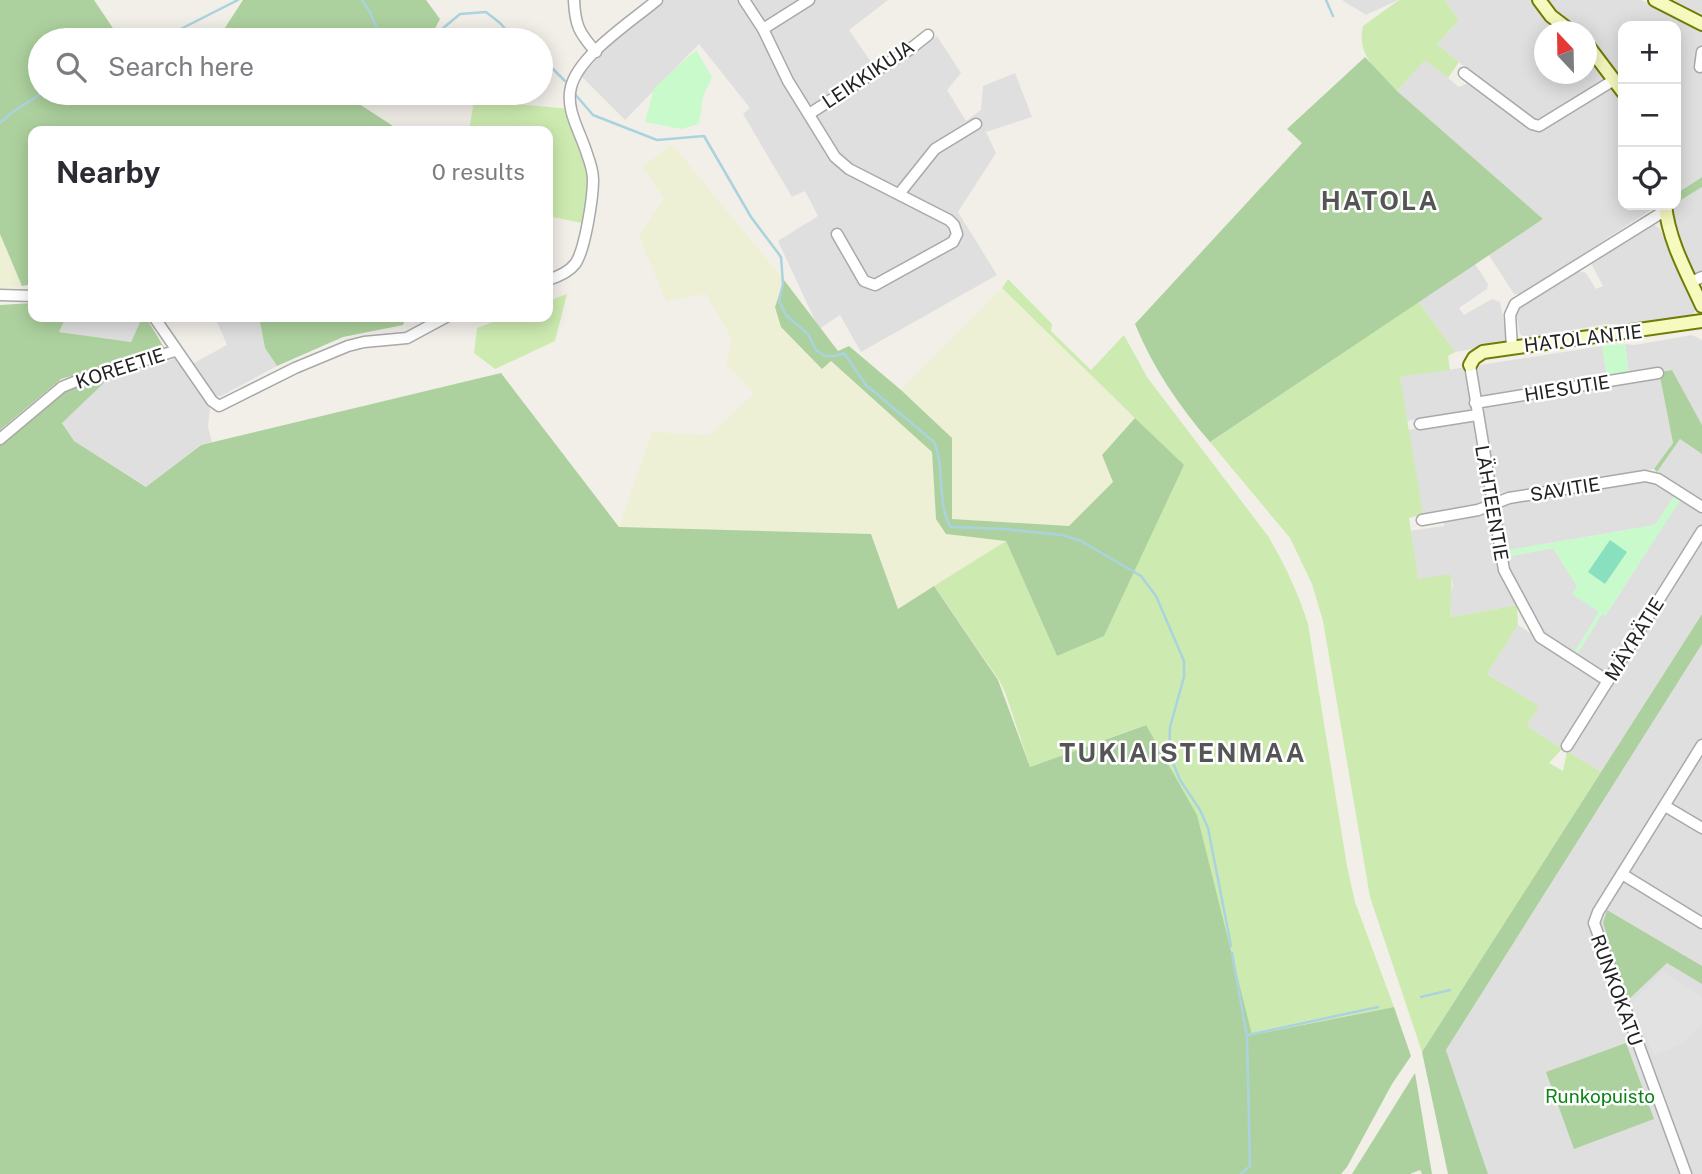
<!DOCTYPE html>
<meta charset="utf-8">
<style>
:root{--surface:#fff;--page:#f7f7f7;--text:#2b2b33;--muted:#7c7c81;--line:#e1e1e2}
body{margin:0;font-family:"Public Sans",sans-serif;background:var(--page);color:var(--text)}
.controls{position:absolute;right:21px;top:21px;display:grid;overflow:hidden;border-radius:14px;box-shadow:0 4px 18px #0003}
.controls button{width:63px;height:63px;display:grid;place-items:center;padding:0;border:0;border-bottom:2px solid var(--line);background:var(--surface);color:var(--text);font:35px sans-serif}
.compass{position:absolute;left:1534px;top:21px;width:63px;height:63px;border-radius:50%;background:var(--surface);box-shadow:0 4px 18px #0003;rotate:338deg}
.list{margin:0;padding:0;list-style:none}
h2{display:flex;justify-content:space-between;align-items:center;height:91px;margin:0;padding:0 28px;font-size:30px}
h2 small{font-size:23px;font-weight:400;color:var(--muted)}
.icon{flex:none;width:38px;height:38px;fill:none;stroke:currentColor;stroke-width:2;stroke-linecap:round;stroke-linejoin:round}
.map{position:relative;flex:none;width:1702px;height:1174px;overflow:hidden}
.search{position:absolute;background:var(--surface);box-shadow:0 4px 18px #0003;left:28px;top:28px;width:525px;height:77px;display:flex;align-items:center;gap:18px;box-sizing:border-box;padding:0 24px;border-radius:38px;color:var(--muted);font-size:26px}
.panel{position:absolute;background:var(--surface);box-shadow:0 4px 18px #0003;left:28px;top:126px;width:525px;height:196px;border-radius:14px}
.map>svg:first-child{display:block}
.residential{fill:#e0dfdf;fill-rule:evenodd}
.farmland{fill:#eef0d5}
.grass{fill:#cdebb0}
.forest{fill:#add19e}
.park{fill:#c8facc}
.pitch{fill:#88e0be}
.parking{fill:#e2e2e2}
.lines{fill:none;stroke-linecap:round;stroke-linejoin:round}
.stream{stroke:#aad3df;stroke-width:2.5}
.street-casing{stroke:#a9a9a9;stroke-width:13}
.secondary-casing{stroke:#707d05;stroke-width:16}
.street{stroke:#fff;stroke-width:10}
.secondary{stroke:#f7fabf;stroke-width:12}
.labels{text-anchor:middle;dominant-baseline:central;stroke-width:5;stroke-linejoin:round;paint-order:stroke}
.street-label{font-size:19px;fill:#222;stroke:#fff}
.park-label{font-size:19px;fill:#0c8416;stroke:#fff}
.district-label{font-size:26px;font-weight:bold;letter-spacing:2px;fill:#555;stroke:#fff}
</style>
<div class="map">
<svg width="1702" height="1174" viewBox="0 0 1702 1174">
<rect width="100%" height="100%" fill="#f2efe9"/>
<!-- residential -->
<g class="residential">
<path d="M664,0H888L849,30L880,75L937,36L961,73L947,90L966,121L981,110L983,86L1015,73L1032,117L986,132L996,153L958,212L997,275L861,352L840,315L819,329L778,241L818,216L805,191L792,197L743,114L750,108L699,44L625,120L581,76L611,44Z"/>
<path d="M1342,0H1398L1366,15Z"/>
<path d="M1445,0H1641L1702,29V177L1676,194V26H1623V205H1658L1522,294H1514L1489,255L1543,219L1397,91L1425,59L1459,87L1478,78L1437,44L1459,20ZM1544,32H1586V74H1544Z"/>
<path d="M1674,0H1702V14L1695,11Z"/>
<path d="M1702,187V271L1695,274L1689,269L1676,238L1669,207Z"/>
<path d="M1650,222L1660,229L1696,310L1690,317L1633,325L1606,324L1526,338L1520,334L1516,312L1521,306L1575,270L1586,273L1596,289L1603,286L1592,265L1593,258Z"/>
<path d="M1475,264L1488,284L1487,289L1459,308L1464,315L1492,299L1500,302L1507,338L1502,344L1455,352L1418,301Z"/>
<path d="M66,317H141L142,318L131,342L59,332Z"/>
<path d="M215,317H259L265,348L277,366L221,396H216L211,393L192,364L227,345Z"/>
<path d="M1692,335L1702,340V425L1672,370L1629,375L1625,344L1635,345Z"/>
<path d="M1602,346L1607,378L1484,397L1480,394L1476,370L1480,365Z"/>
<path d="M177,358L210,407L208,427L212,442L200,445L147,487L73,441L62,422L108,379Z"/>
<path d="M1467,367L1473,405L1468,411L1406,421L1400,377Z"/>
<path d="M1660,377L1673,443L1654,469L1502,494L1496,490L1482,412L1488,405Z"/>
<path d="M1468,419L1475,424L1488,494L1485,504L1423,514L1407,430Z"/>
<path d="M1680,439L1702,454V614L1601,772L1567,751L1613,680L1577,654L1602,614L1606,615L1685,491L1657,472Z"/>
<path d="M1650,479L1675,495L1655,525L1504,551L1497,510L1501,505Z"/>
<path d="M1486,513L1499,574L1517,605L1451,617L1450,600L1453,585L1450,575L1418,580L1409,531L1444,526V520Z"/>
<path d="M1553,548L1577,586L1599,612L1574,653L1545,633L1508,569L1505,557Z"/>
<path d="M1518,625L1602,681L1603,685L1562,749L1527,726L1538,706L1486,673Z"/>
<path d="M1702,644V1174H1488L1446,1050Z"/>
</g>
<!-- farmland -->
<g class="farmland">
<path d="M672,144L784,280L775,307L823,368L830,361L932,452L936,519L1006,541L898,610L619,527L652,432L709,435L754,394L726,363L732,339L706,294L666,302L639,236L664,198L642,167Z"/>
<path d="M0,234L22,286L0,288Z"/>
<path d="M1002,288L1135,418L1102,455L1113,482L1069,526L952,519V438L901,390Z"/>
</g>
<!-- grass -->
<g class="grass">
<path d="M1399,0H1445L1459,20L1437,44L1459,62L1448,78L1425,60L1397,91C1378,71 1356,56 1363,26Z"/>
<path d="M474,100L571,109L593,179L587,224L548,216V131H469Z"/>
<path d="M1008,279L1052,324L1051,331L1091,370L1124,335L1147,377L1268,536C1285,565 1298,592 1308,624L1347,866L1355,902L1394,1007L1252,1035L1145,725L1030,767L1005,692L999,680L934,586L1006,541L1057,656L1183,465L1002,288Z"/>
<path d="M567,294L555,341L495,369L474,353L477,328L507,317H548V301Z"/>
<path d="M1418,301L1455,352L1448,356L1450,370L1400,377L1423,514L1409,518L1418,579L1450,574C1454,588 1449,602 1451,617L1517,605L1518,625L1487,674L1539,706L1527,726L1562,749L1549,763L1563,771L1567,751L1601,772L1422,1052L1370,897L1323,621L1312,584L1290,538L1210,442Z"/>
</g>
<!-- forest -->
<g class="forest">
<path d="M0,0H94L121,40H40V93H277L347,96L396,128L394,131H33V284L22,286L0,234Z"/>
<path d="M243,0H426L440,19L429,40H217Z"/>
<path d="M1365,57L1397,91L1543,219L1210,442C1179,406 1153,368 1135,324L1302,143L1287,129Z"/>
<path d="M1702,177V187L1676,203V194Z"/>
<path d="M784,280L838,351L849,346L901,390L952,438V519L1069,526L1113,482L1102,455L1135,418L1184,465L1104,636L1057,656L1006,541L946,534L936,519L932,452L831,361L822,369L781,327L775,307Z"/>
<path d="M33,303V317H66L59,332L131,342L142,318L147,319L165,349L61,379L0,430V305Z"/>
<path d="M259,317H406L403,325L343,337L277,366L265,348Z"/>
<path d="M1672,370L1702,425V454L1680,439L1657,472L1654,469L1673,443L1659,372Z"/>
<path d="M501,373L619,527L871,534L898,609L934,586L998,680L1030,767L1146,725L1197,815L1252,1035L1394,1007L1411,1056L1392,1084L1347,1167L1341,1174H0V444L66,390L108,379L62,423L74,441L146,487L201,445Z"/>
<path d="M1702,614V644L1446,1050L1488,1174H1448L1422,1052Z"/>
<path d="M1607,910L1702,966V984L1667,963L1627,1001L1603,923Z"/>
<path d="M1626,1043L1654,1119L1574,1149L1546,1072Z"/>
<path d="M1415,1073L1432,1174H1422L1420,1170L1410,1174H1352Z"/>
</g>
<!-- park -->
<g class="park">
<path d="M696,50L712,77L703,97L699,124L681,129L645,122L654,88Z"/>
<path d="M1625,344L1629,375L1607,378L1602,346Z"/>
<path d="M1675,495L1681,499L1605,616L1602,614L1577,654L1574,653L1599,612L1572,594L1577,586L1553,548L1505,557L1504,551L1655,525Z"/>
</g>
<!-- pitch -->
<path class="pitch" d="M1610,540L1627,552L1605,584L1588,572Z"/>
<!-- parking -->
<path class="parking" d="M1663,972L1702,997V1024L1680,1045L1654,1055L1631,1003Z"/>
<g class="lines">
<!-- stream -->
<g class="stream">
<path d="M362,0L370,12L381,38L388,40"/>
<path d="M1326,0L1333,16"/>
<path d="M159,40L238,0"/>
<path d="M429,40L460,14L486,12L500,23L515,40"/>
<path d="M541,57L565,81"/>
<path d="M574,93L593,115L657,140L704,136L751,217L781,257L783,284L779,301L786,315L808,334L816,350L825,356H835L844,353L866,385L934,442C945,466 937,508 951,527L1004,529L1062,535L1081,541L1141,576L1156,596L1184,661V677L1170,727L1169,753L1180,780L1200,810L1208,828L1231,946"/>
<path d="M0,123L11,113L42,93"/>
<path d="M1232,953L1247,1037L1250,1166L1241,1174"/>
<path d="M1421,997L1450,990"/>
<path d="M1248,1035L1378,1007"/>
</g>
<defs>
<g id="street">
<path d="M574,0C575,25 579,33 596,52"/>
<path d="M744,0L763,29L788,81L835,157L849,169L949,220L954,225L957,234L953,242L875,285L864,281L837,234"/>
<path d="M763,29L809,0"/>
<path d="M1700,67L1702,52"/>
<path d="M1464,73L1532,124L1539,126L1614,80"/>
<path d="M809,114L909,50L928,35"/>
<path d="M899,194L935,149L976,124"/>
<path d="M548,280C557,277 569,272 575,264C585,251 593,197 593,180C593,172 590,162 587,154C581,133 565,110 571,87C579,55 632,21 657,0"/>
<path d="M1691,282L1702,277"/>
<path d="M0,295L33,296"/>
<path d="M154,317L212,401L219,406L295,368L348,346L364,342L407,338L446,317"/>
<path d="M1512,347L1510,315L1515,304L1666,210"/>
<path d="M1470,365L1504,570L1540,637L1608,681"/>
<path d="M1475,403L1658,373"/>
<path d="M1420,424L1477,415"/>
<path d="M0,439L62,387L79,380L175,351"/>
<path d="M1422,520L1478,510L1509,498L1645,476L1658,479L1702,507"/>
<path d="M1567,746L1702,531"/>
<path d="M1665,806L1702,828"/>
<path d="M1622,874L1702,923"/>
<path d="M1686,1174L1594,923L1598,912L1702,745"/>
</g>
<g id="secondary">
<path d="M1539,0L1551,16L1572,32"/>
<path d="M1655,0L1702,24"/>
<path d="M1586,43L1623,92"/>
<path d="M1665,205C1669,242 1687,273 1702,306"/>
<path d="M1470,365L1474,358L1483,352L1702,321"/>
</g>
</defs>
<!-- street casing -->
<use href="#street" class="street-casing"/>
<!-- secondary casing -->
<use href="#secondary" class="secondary-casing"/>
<!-- street -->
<use href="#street" class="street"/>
<!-- secondary -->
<use href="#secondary" class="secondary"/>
</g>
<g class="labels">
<!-- street labels -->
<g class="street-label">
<text transform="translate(868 74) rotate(-34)">LEIKKIKUJA</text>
<text transform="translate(1583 338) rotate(-7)">HATOLANTIE</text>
<text transform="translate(120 368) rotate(-18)">KOREETIE</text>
<text transform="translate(1567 388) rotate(-9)">HIESUTIE</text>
<text transform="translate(1565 489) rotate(-9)">SAVITIE</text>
<text transform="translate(1492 503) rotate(80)">LÄHTEENTIE</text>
<text transform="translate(1634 639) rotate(-58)">MÄYRÄTIE</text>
<text transform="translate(1617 990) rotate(70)">RUNKOKATU</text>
</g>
<!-- park labels -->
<g class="park-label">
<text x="1600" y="1096">Runkopuisto</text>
</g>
<!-- district labels -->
<g class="district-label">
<text x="1380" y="200">HATOLA</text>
<text x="1183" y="752">TUKIAISTENMAA</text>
</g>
</g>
</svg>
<div class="controls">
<button>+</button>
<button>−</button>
<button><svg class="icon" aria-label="locate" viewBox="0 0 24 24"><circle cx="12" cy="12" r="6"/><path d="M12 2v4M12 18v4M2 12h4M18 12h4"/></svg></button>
</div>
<svg class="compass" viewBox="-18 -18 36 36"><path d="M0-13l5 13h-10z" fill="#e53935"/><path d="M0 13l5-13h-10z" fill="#7c7c81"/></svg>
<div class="search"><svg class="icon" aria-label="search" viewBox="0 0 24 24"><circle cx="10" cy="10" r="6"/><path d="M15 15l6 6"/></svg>Search here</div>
<section class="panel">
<h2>Nearby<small>0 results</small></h2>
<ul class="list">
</ul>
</section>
</div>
